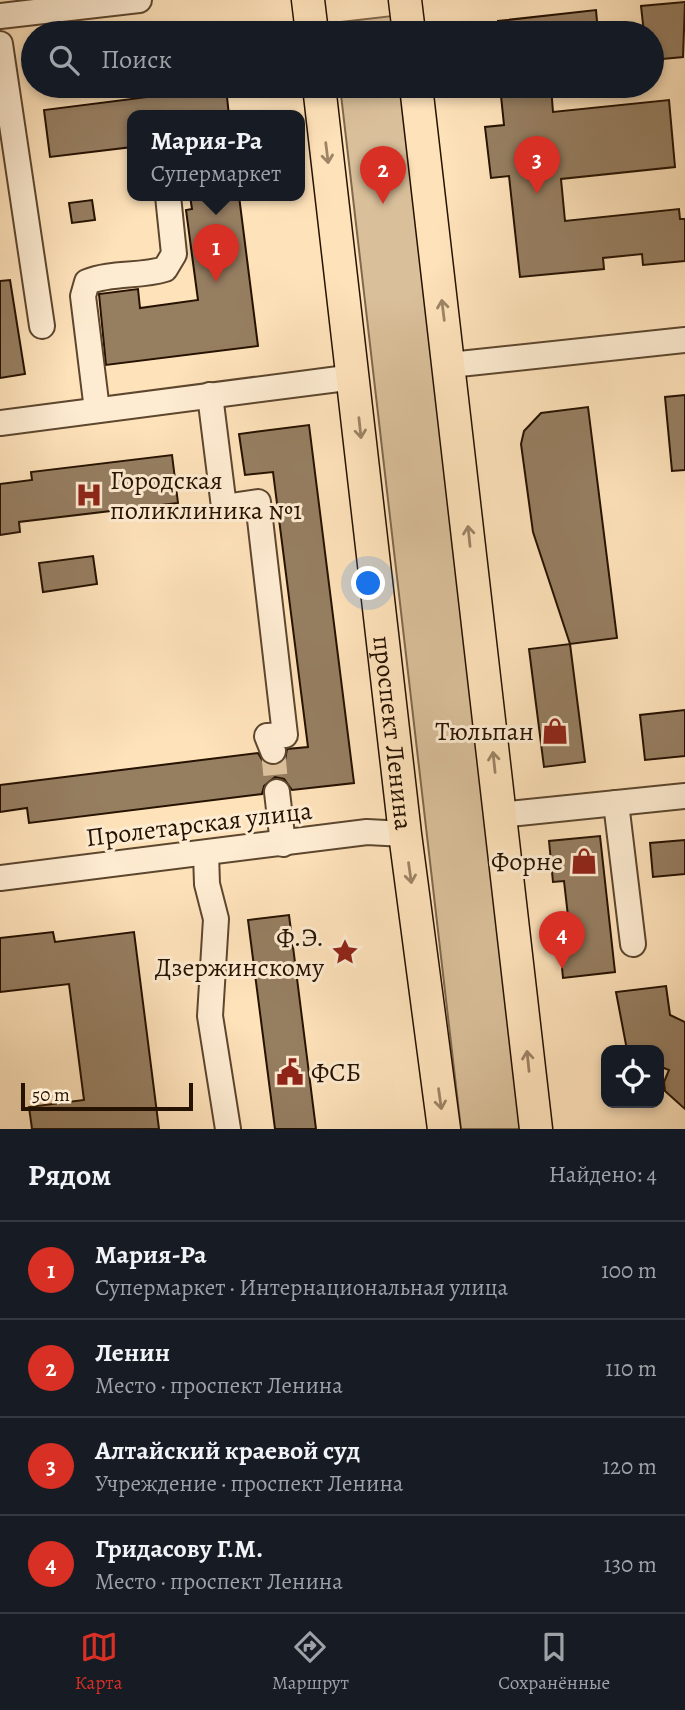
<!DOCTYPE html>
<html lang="ru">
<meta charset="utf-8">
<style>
:root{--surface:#171b24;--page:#20242c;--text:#f1f3f6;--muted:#9ea1a6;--line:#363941;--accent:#d93025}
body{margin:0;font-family:Alegreya,serif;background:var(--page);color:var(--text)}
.controls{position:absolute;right:21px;bottom:21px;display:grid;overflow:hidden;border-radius:14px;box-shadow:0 4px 10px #0003}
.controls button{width:63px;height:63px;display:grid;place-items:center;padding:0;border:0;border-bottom:2px solid var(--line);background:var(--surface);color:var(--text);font:35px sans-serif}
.scale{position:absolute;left:21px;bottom:18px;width:172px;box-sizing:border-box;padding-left:7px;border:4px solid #261200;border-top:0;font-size:19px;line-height:24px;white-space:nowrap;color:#261200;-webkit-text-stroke:5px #feecd2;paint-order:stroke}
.you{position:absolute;left:369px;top:584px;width:24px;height:24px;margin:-18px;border:5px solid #fff;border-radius:50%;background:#1a73e8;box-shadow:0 0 0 10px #1a73e833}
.badge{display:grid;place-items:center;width:46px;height:46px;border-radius:50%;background:var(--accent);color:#fff;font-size:23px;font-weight:700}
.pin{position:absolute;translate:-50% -58px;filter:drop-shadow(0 2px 4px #0008)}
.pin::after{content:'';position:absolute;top:37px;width:24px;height:21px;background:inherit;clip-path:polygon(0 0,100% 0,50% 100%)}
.popup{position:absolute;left:127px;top:110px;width:178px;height:91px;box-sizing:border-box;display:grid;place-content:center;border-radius:14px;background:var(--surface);filter:drop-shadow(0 2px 5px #0005);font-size:23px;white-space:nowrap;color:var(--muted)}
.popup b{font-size:26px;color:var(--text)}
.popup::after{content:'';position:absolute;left:50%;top:100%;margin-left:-14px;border:14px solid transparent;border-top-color:var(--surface)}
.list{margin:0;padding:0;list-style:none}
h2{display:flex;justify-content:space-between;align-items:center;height:91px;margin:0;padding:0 28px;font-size:30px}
h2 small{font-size:23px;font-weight:400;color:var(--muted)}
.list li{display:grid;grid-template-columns:46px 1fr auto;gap:21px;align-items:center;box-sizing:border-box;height:98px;padding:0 28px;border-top:2px solid var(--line)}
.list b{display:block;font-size:26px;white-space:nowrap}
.list p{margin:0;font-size:23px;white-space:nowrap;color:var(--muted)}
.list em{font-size:23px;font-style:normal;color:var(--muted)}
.icon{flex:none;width:38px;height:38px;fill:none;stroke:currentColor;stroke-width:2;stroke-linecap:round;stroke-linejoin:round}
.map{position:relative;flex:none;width:685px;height:1129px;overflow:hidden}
.search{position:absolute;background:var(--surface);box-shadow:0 4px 10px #0003;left:21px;right:21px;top:21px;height:77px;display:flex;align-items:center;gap:18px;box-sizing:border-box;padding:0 24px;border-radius:38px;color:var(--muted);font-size:26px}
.sheet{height:483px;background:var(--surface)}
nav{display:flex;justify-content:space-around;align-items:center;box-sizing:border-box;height:98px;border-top:2px solid var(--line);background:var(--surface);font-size:19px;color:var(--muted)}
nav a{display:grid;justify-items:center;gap:4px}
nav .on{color:var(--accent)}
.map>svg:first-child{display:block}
.green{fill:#d9bf9a;stroke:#80684d;stroke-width:2}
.building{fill:#967e61;stroke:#261200;stroke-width:2}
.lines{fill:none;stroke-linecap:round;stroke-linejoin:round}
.minor-tunnel{stroke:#dec39e;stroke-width:24;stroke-dasharray:24 12;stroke-linecap:butt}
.minor-casing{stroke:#5c462e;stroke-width:28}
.major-casing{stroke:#261200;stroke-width:35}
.minor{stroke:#feecd2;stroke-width:24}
.major{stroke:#fee2ba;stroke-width:32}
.oneway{stroke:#9d8466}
.labels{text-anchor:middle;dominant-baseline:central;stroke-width:6;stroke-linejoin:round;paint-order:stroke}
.poi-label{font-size:26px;fill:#261200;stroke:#feecd2;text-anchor:end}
.street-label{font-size:26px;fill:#261200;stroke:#feecd2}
</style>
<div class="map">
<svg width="685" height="1129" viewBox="0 0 685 1129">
<rect width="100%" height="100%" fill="#fee2ba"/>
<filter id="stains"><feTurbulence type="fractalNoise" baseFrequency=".00286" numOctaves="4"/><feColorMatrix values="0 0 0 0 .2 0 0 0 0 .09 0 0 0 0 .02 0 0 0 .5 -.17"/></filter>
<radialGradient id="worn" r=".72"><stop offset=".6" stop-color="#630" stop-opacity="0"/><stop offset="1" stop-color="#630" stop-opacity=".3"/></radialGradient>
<!-- green -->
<g class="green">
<path d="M392,16L394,33H334L333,23Z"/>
<path d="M340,86H400L521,1129H461Z"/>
</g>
<!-- building -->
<g class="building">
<path d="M685,2L683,57L652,60V33H644L641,6Z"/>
<path d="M596,10L598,33H498V21Z"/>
<path d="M500,86H551L553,112L669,100L675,167L561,179L565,221L679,209L680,219H685V261L643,265L642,254L603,258L604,269L520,277L509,176L491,178L485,127L504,125Z"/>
<path d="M226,87L229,116H132V147L50,157L44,110Z"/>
<path d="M190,196H239L258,346L106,365L99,294L138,289L140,308L198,300L186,210L192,209Z"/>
<path d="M92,200L95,220L72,223L69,203Z"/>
<path d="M10,280L25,374L0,378V281Z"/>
<path d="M685,395V470L672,471L665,397Z"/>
<path d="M588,407L617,638L570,644L533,532L521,444L524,431L541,413Z"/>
<path d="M309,425L354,783L292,790L284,779L275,777L264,786L262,794L29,823L27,808L0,812V785L258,753L264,763L278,765L285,760L287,749L308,747L273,472L245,475L239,434Z"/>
<path d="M172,455L178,503L19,522L20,532L0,535V484L32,480L31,472Z"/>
<path d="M93,556L97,584L43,592L39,563Z"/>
<path d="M570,644L585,762L544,767L529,649Z"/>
<path d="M685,710V756L645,760L640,715Z"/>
<path d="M600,836L615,972L563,978L559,935L570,934L564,881L553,882L549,841Z"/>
<path d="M685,840V874L653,877L650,843Z"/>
<path d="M289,915L316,1129H275L248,920Z"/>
<path d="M53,932L55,942L134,932L159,1129H32L29,1107L84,1100L69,984L0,992V938Z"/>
<path d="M666,986L670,1015L685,1022V1109L665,1091L664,1082L669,1070L659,1066V1050H627L616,992Z"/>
</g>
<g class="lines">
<!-- minor-tunnel -->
<path class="minor-tunnel" d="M273,751L277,792"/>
<defs>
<g id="minor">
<path d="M0,16L139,0"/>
<path d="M0,44L42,326"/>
<path d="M450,365L685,340"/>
<path d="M210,395L224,507L258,502L285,735L267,736L273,751"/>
<path d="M97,410L83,296L87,282C112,272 140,277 165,269L174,254L168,196"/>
<path d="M0,423L354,377"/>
<path d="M277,792L283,844"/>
<path d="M616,803L633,944"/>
<path d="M500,815L685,796"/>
<path d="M206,854L207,884L216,919L210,1016L228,1129"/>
<path d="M0,878L367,832L405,834"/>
</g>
<g id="major">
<path d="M308,0L312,33"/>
<path d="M405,0L409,33"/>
<path id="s1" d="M319,86L405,834L444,1129"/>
<path d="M416,86L536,1129"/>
</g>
</defs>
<!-- minor casing -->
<use href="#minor" class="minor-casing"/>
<!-- major casing -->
<use href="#major" class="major-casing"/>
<!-- minor -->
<use href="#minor" class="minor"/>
<!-- major -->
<use href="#major" class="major"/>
</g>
<!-- one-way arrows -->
<defs><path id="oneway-shaft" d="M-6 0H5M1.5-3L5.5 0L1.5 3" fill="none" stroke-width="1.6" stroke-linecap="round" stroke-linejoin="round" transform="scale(1.75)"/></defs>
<g class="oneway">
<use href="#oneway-shaft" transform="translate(327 153) rotate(83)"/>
<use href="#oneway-shaft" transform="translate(443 310) rotate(-97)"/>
<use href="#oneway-shaft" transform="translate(360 428) rotate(84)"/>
<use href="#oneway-shaft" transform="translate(469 536) rotate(-96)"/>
<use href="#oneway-shaft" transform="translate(494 762) rotate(-96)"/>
<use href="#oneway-shaft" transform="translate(410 873) rotate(82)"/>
<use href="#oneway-shaft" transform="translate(528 1061) rotate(-96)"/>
<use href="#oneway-shaft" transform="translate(440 1099) rotate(82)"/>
</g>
<!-- icons -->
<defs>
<symbol id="hospital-bare" viewBox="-9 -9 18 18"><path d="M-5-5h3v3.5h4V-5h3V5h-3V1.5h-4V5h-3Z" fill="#8f2418" stroke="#feecd2" stroke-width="2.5" paint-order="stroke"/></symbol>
<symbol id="shop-bare" viewBox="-9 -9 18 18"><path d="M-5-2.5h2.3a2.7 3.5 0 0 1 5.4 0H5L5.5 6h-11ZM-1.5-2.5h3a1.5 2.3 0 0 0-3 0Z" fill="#8f2418" stroke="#feecd2" stroke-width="2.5" paint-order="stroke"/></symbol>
<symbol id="sight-bare" viewBox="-9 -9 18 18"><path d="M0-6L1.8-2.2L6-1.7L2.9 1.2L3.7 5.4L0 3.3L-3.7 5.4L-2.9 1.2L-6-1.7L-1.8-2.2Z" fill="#8f2418" stroke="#feecd2" stroke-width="2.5" paint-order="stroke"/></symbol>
<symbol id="civic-bare" viewBox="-9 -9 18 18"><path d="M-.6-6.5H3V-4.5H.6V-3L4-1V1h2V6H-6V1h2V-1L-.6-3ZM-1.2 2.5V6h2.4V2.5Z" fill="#8f2418" stroke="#feecd2" stroke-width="2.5" paint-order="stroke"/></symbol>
</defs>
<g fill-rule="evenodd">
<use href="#hospital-bare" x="70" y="476" width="38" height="38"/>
<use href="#shop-bare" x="536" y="712" width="38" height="38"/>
<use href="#shop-bare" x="565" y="842" width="38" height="38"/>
<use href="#sight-bare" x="326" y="933" width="38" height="38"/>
<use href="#civic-bare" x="271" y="1053" width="38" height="38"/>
</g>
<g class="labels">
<!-- poi labels -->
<g class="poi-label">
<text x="110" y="480" text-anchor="start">Городская<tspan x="110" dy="30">поликлиника №1</tspan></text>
<text x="534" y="731">Тюльпан</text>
<text x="563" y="861">Форне</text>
<text x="324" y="937">Ф.Э.<tspan x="324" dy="30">Дзержинскому</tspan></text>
<text x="311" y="1072" text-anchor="start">ФСБ</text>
</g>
<!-- street labels -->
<g class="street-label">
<text stroke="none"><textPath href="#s1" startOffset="651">проспект Ленина</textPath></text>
<text transform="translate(199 824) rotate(-7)">Пролетарская улица</text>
</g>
</g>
<rect width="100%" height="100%" filter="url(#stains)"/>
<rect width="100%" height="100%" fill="url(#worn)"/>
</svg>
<div class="controls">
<button><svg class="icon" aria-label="locate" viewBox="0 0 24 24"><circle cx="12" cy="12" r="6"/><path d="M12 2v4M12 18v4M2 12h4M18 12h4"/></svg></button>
</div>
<div class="scale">50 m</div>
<div class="you"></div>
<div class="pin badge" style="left:216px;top:282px">1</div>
<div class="popup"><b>Мария-Ра</b>Супермаркет</div>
<div class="pin badge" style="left:383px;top:204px">2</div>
<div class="pin badge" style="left:537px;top:194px">3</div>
<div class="pin badge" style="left:562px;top:969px">4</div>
<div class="search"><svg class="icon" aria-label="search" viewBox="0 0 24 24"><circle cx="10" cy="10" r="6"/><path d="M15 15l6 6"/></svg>Поиск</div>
</div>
<section class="sheet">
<h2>Рядом<small>Найдено: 4</small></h2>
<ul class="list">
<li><span class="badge">1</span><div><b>Мария-Ра</b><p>Супермаркет · Интернациональная улица</p></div><em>100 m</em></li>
<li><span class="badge">2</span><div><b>Ленин</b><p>Место · проспект Ленина</p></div><em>110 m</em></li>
<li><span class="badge">3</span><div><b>Алтайский краевой суд</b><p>Учреждение · проспект Ленина</p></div><em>120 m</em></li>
<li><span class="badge">4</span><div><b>Гридасову Г.М.</b><p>Место · проспект Ленина</p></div><em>130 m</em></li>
</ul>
</section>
<nav>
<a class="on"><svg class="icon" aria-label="map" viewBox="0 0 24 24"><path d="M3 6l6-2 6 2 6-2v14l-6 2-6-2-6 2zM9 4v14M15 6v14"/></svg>Карта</a>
<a><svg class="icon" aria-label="directions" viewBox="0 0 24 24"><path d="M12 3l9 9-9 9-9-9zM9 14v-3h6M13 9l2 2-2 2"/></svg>Маршрут</a>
<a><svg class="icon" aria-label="saved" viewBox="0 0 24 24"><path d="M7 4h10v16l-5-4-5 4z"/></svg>Сохранённые</a>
</nav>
